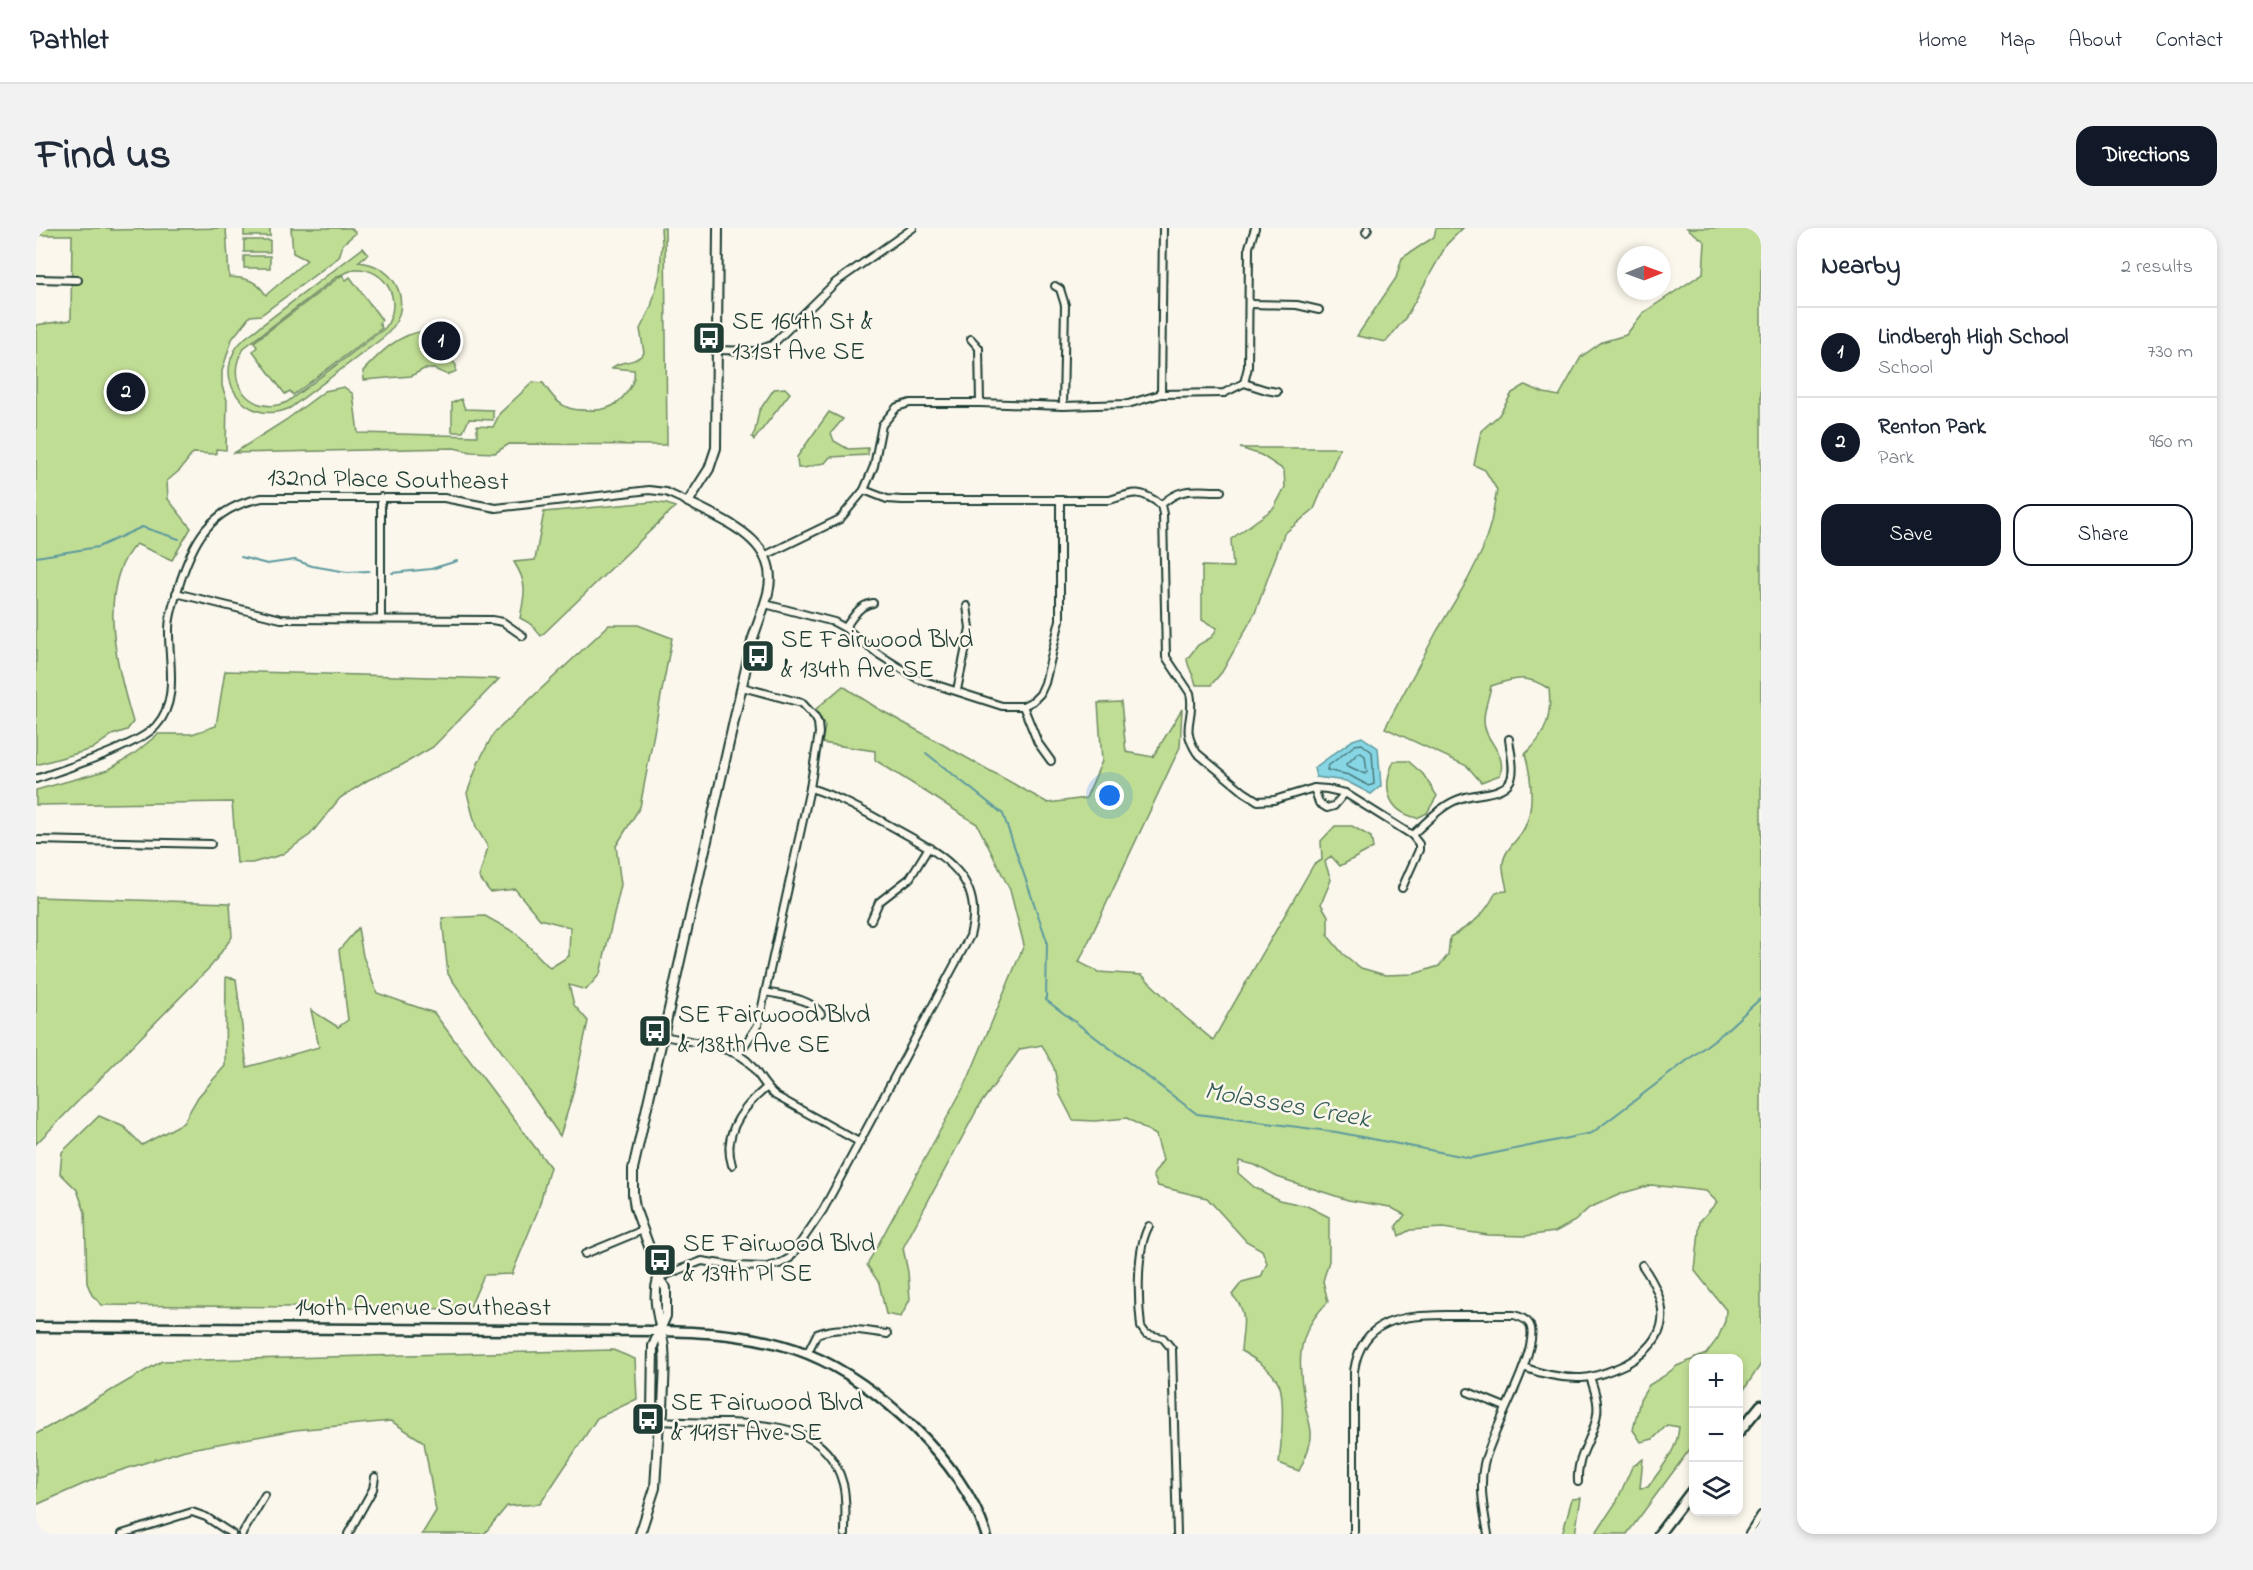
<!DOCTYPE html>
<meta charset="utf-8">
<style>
:root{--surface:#fff;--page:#f2f2f3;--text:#1f2937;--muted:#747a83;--line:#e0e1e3;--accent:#111827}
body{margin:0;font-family:"Indie Flower",sans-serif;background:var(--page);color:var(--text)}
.controls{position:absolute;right:18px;bottom:18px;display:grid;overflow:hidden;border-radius:12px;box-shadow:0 3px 9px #0003}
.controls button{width:54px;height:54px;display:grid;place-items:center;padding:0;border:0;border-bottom:2px solid var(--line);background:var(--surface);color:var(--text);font:30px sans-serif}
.compass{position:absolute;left:1581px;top:18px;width:54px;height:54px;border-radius:50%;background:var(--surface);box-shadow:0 3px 9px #0003;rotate:89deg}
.you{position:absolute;left:1074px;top:568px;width:21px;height:21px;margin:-15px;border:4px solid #fff;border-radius:50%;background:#1a73e8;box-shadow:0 0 0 9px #1a73e833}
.badge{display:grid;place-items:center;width:39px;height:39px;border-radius:50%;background:var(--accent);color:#fff;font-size:20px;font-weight:700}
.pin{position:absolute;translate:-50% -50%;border:3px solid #fff;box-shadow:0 2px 6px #0006}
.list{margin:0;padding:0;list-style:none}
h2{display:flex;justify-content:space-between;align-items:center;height:78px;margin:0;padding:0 24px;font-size:26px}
h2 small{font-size:20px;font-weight:400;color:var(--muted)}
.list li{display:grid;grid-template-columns:39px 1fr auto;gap:18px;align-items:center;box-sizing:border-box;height:90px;padding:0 24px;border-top:2px solid var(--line)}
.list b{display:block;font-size:22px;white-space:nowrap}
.list p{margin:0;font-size:20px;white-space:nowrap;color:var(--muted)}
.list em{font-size:20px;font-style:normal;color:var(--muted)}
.actions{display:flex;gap:12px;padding:18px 24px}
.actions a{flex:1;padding:14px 0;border:2px solid var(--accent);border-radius:18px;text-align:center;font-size:21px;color:var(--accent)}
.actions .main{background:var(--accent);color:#fff}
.icon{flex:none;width:33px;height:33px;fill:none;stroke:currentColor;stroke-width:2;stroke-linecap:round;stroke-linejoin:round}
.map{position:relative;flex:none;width:1725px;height:1306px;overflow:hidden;border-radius:18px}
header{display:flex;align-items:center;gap:36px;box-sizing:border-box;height:84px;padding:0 30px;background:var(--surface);border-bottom:2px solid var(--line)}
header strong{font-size:28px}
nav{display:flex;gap:33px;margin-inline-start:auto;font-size:21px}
.intro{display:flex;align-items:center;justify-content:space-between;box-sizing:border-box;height:144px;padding:0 36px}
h1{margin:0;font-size:42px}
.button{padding:15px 27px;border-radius:18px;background:var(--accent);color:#fff;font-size:21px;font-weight:700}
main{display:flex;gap:36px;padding:0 36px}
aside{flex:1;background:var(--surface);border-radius:18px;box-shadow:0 3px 9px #0003}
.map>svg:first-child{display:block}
.green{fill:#c0dd94;stroke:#708d64;stroke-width:1.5;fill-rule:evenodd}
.water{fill:#87d6e5;stroke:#5d999e;stroke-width:1.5}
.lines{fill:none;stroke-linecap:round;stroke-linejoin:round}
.shore{stroke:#497a7b;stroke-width:1.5}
.stream{stroke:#5d999e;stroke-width:2}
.minor-casing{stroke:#1f3d34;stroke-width:10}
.tertiary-casing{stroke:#1f3d34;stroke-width:12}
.secondary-casing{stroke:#1f3d34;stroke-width:13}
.minor{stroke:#fbf7ec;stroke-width:6}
.tertiary{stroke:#fbf7ec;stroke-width:8}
.secondary{stroke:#fbf7ec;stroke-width:8}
.labels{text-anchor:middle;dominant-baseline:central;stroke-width:5;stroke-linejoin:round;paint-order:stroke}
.poi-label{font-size:26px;fill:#1f3d34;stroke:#fbf7ec;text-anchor:start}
.street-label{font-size:26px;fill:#1f3d34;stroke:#fbf7ec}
.water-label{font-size:27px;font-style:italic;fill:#345c57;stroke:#fbf7ec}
</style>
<header>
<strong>Pathlet</strong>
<nav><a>Home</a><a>Map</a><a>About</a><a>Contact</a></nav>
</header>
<div class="intro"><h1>Find us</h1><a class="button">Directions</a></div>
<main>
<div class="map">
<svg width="1725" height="1306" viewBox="0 0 1725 1306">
<rect width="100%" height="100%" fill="#fbf7ec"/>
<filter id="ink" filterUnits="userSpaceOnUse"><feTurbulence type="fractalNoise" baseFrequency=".0167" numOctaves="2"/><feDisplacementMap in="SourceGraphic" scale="12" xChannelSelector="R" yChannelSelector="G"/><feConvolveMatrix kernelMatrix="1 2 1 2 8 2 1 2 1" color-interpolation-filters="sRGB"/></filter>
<g filter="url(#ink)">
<!-- green -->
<g class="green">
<path d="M0,0H76L75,2L190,0L193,49C211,50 220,52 230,67L271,32L257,25L255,0H315L320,5L307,16L303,29L225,87L214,88L196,111L186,143V158L191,172L190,222L180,221V226L157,225L144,242L131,253L132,271L155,300L136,332L100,316C59,359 82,444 97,494L91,502L76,507L56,521L0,537V97L35,92L36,7H0Z"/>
<rect x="208" y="0" width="26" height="8"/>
<path d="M625,0H629L631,217L473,216L459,225L435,224L418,220L198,225L250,192L289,163L308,159L317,166L322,205L441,208V198L457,199L464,185L497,154L507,155C514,165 521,176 533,180C542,183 562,183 571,180C584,177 601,155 598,142L576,140C585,131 596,138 608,125L604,101L615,79L624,46L626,15Z"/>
<path d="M1400,0H1427L1411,16L1370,89L1350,114L1321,108L1360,50L1366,30L1398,9Z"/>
<path d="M1651,0H1725V1136L1705,1166L1703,1165L1702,1130H1658L1657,1217L1591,1306H1559L1581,1273L1596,1239L1607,1231L1604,1260L1612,1259C1626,1239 1641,1223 1643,1199L1631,1197L1617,1211L1605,1214L1597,1202L1604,1172L1613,1157L1628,1148L1641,1138L1670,1126L1682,1110L1689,1093L1690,1082L1659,1043L1664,993L1681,974L1670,963L1615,957L1587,965L1553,980L1539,993L1519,1004L1489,1008L1452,1007L1407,1000L1374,1002L1363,1008L1360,998L1369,987L1354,979L1312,972L1241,949L1219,937L1203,933L1202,945L1218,959L1243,972L1271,978L1293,989V1033L1287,1053L1292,1074C1260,1105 1261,1134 1269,1176C1270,1186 1276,1198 1275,1208C1275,1219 1268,1232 1263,1243L1243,1235C1245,1218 1250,1167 1242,1154C1234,1140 1219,1131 1205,1123C1206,1101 1214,1084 1196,1067L1206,1054L1225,1049L1231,1035L1226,1022L1210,1013L1171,970L1122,958L1117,947L1127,932L1120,907L1091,890L1059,893L1037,892L1024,867L1018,840L1006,817L984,821L943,878L867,1020L872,1044L874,1071L865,1089L850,1086L843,1055L831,1037L932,851L988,717L974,662L941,596L839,532V523L786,515L789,498L780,481L807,458L841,480L1012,575L1050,570L1066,533L1062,475L1085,474L1090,524L1117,529L1146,481L1144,519L1043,734L1062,744L1106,747L1148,788L1177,812L1278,636L1286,632L1285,613L1299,598H1316L1335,609L1337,620L1304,638L1295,628L1289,634L1295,652L1285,676L1292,688V708L1307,726L1325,740L1349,747L1378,746L1403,738L1412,727L1414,709C1437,696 1448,688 1460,664L1471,663C1470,654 1466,643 1467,635C1468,624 1478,615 1484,607C1500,586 1496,550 1489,526C1510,508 1516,488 1513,461C1490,446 1480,450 1455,458C1453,469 1448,481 1448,492C1447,512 1472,525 1464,547L1445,554L1431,538L1349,500L1401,403L1431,353L1446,323L1455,294L1461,262L1449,242L1438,237L1445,203L1463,187L1476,165L1489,157L1508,165L1523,168L1545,129L1566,114L1590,107L1607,85L1667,45L1669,14Z"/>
<rect x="208" y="12" width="26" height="12"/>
<path d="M327,20L332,26L322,34C363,37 380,81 348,109L254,180C207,201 171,144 209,110ZM319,41C351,40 368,74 349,100L251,174C214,190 185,150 209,119L302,48Z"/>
<rect x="208" y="28" width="26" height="12"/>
<path d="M306,47L310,52L314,49L346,92L343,95L346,100L257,167L254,163L249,166L217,123L221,119L218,114Z"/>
<path d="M389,103L420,137V143L412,147L398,141H388L375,148L328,152L327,143C345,124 362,106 389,103Z"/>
<path d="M749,160L754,165L718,212L716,209L719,203L723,183L738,161Z"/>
<path d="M425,171L429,181L457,182V192L433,191L427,204H416V175Z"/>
<path d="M793,184L807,191L795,205L798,213L812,221L832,220V227L794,229L789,235C779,236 772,241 762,240L761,229Z"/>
<path d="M1204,220H1304L1278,281L1248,306L1219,385L1186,444L1175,457H1160C1158,447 1152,441 1151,431L1162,417L1176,409L1181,400L1166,392V338L1197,339L1195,311L1238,280L1249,259L1248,242L1225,227Z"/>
<path d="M617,274L631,276L639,279L505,408L495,396L484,390C489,365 492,356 478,334L499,332L508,284Z"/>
<path d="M573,397H602L636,410L604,579L580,618L585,657L564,746L550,762L533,757L538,777L552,793L536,869L524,908L412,746L406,690L449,688L480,705L514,740L533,728L534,699L504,691L479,661L454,664L443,649L452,619L440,599L431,565L443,533L458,505Z"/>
<path d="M189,443L463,451L397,519L366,537L332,552L304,570L274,607L245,627L216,635H201L196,574L0,577V562L72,542L98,526L122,506H156L180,498Z"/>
<path d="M1358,533H1372L1387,546L1401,568L1391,585L1381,590C1350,583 1346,558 1358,533Z"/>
<path d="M0,669L194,675L196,709L176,737L0,916Z"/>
<path d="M322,700L327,728L341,765L398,785L514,939L502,982L476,1046L448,1047L433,1081L66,1077L56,1067L51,1055L49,984L41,962L24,945L26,924L63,888L88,899L106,917L147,895L162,869L189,838L190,749L200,751L211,839L283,819L275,782L302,799L312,792L303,722Z"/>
<path d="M577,1122L599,1131L601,1171L561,1190L504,1276L471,1278L448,1306H386L400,1283L388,1214L355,1193L259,1202L149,1222L61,1250L0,1277V1206L126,1133Z"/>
<path d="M1545,1270L1539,1306H1526L1536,1271Z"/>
</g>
<!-- water -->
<path class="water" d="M1326,509L1342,520L1345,558L1335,566L1310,553L1280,549L1278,540L1317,512Z"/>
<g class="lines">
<!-- shore -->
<g class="shore">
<path d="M1326,516L1336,524L1338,556L1333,558L1313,547L1291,542L1292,538L1319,517Z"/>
<path d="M1322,525H1325L1329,528L1331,544L1329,546L1310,537Z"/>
</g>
<!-- stream -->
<g class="stream">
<path d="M0,329L62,319L106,299L143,311"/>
<path d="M205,329L231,336L259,332L276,338L311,344L333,343"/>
<path d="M356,345L395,341L421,333"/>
<path d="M890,525L967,586L1011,713L1010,772L1161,886L1300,904L1435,930L1556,905L1687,805L1725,770"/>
</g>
<defs>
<g id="minor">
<path d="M1330,4L1332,0"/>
<path d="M0,51L42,52"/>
<path d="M1019,58L1024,61L1029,77L1027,178"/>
<path d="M1213,76L1261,77L1283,82"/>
<path d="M935,111L943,120L944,175"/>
<path d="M681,122L719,123L736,117L800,54L877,0"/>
<path d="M1208,155L1212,139L1213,19L1219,0"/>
<path d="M1208,155L1230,162L1241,164"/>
<path d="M1125,166L1127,0"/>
<path d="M828,262L851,271L866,272H1074C1098,264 1104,261 1125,277C1145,258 1159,263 1185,263"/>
<path d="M1125,277L1127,286L1130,429L1154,465C1160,491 1143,498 1161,525L1208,564L1222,573L1238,572L1278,560L1291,561L1309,565L1376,607L1383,616V622L1366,660"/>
<path d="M730,327L804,291L828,262L838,238L846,197L861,179L874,175H944L1027,178L1092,176L1125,166L1188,165L1208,155"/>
<path d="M140,365L245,391L456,392L467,394L487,408"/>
<path d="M729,376L798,394L809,400L842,426L882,451L966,478H987L997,473L1004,466L1009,455L1024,392V273"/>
<path d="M345,391V269"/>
<path d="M809,400C817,389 823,377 837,375"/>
<path d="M921,462L934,400L931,378"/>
<path d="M987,478L1002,515L1015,533"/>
<path d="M0,551C28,541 102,518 120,498C144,472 132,432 133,401C133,387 138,374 142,361C156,314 173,280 226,270H408L460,280L613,262L630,264L652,274"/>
<path d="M1278,560L1283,575L1291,580L1298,578L1309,565"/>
<path d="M1376,607C1391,594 1406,576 1426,570C1439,565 1466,567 1474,553C1480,543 1474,522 1473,511"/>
<path d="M0,612L175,616"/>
<path d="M835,692L843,674L874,650L893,619"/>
<path d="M730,764C747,768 775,770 785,786"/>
<path d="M628,808C649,813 694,818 710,832C722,843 727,858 740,868L823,914"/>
<path d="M702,827L722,797L774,560L783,505L782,495L779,489L766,475L706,459"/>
<path d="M696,937C686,906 707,879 730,860"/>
<path d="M1113,998C1100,1020 1102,1072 1105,1099L1110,1106L1127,1110L1136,1121L1141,1306"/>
<path d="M549,1026L607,1002"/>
<path d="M622,1050L666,1033L698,1038L730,1039L743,1036L754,1030L787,982L934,708C951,645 899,623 853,597C827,583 803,569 774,560"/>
<path d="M771,1126L781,1106C804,1097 828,1103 851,1106"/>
<path d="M1487,1139C1506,1146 1526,1151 1546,1150C1560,1149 1577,1142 1590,1136C1637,1110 1634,1077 1606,1037"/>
<path d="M1432,1164L1469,1179"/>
<path d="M623,1193C646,1194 669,1195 692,1195C740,1197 792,1199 807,1256C811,1271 809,1290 809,1306"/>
<path d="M1542,1254C1540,1226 1558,1211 1561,1186C1563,1174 1558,1161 1554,1149"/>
<path d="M86,1306L156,1284L170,1289L196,1306"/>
<path d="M206,1306L229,1267"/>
<path d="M312,1306L337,1261L339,1249"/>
<path d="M1318,1306V1143C1326,1088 1369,1088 1413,1087C1435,1087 1457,1087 1478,1087C1486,1089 1493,1092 1495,1100C1501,1127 1455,1204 1448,1236C1443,1259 1448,1284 1452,1306"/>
<path d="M1713,1306L1725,1287"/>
</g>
<g id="tertiary">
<path d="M623,1193L616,1184L617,1118L630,1088V1060L622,1050L615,1024L599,980L597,966V941L716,413C721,397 728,381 732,365C745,313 688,293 652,274L673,241L680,220L682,0"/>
<path d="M604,1306L619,1260L623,1193L627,1185C627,1164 630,1141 628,1119C625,1096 615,1074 622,1050"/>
</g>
<g id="secondary">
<path d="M0,1099L624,1103C673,1104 725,1107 772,1126C841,1154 927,1234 950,1306"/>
<path d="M1702,1205L1725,1177"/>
<path d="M1623,1306L1658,1260"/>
</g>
</defs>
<!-- minor casing -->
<use href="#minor" class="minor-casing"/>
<!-- tertiary casing -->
<use href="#tertiary" class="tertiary-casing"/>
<!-- secondary casing -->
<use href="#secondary" class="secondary-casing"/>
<!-- minor -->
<use href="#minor" class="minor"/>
<!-- tertiary -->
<use href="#tertiary" class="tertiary"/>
<!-- secondary -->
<use href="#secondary" class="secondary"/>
</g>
</g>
<!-- icons -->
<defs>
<symbol id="bus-square" viewBox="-11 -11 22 22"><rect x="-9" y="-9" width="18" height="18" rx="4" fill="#1f3d34" stroke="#fbf7ec"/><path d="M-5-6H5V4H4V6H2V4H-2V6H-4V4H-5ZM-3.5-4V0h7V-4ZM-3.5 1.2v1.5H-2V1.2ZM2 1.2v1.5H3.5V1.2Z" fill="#fff"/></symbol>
</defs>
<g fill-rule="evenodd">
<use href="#bus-square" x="654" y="91" width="38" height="38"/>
<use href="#bus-square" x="703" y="409" width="38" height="38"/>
<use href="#bus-square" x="600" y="784" width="38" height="38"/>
<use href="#bus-square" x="605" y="1013" width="38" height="38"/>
<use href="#bus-square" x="593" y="1172" width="38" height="38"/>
</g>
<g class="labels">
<!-- poi labels -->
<g class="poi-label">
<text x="696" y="95">SE 164th St &amp;<tspan x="696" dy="30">131st Ave SE</tspan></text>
<text x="745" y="413">SE Fairwood Blvd<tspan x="745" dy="30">&amp; 134th Ave SE</tspan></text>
<text x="642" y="788">SE Fairwood Blvd<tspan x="642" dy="30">&amp; 138th Ave SE</tspan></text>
<text x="647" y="1017">SE Fairwood Blvd<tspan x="647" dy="30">&amp; 139th Pl SE</tspan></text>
<text x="635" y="1176">SE Fairwood Blvd<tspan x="635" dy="30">&amp; 141st Ave SE</tspan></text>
</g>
<!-- street labels -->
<g class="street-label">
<text transform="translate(352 253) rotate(1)">132nd Place Southeast</text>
<text x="387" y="1081">140th Avenue Southeast</text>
</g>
<!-- water labels -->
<g class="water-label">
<text transform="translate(1251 878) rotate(10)">Molasses Creek</text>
</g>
</g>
</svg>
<div class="controls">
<button>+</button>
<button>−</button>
<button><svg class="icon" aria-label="layers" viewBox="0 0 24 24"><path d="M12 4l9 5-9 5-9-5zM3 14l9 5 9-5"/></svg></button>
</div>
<svg class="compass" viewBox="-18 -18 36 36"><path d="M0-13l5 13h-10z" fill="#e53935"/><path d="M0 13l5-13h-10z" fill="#747a83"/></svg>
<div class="you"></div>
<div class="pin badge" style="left:405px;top:113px">1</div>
<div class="pin badge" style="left:90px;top:164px">2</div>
</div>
<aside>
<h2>Nearby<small>2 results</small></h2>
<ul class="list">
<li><span class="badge">1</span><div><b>Lindbergh High School</b><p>School</p></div><em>730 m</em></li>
<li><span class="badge">2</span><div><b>Renton Park</b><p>Park</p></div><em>960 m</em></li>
</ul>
<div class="actions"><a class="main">Save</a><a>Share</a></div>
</aside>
</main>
